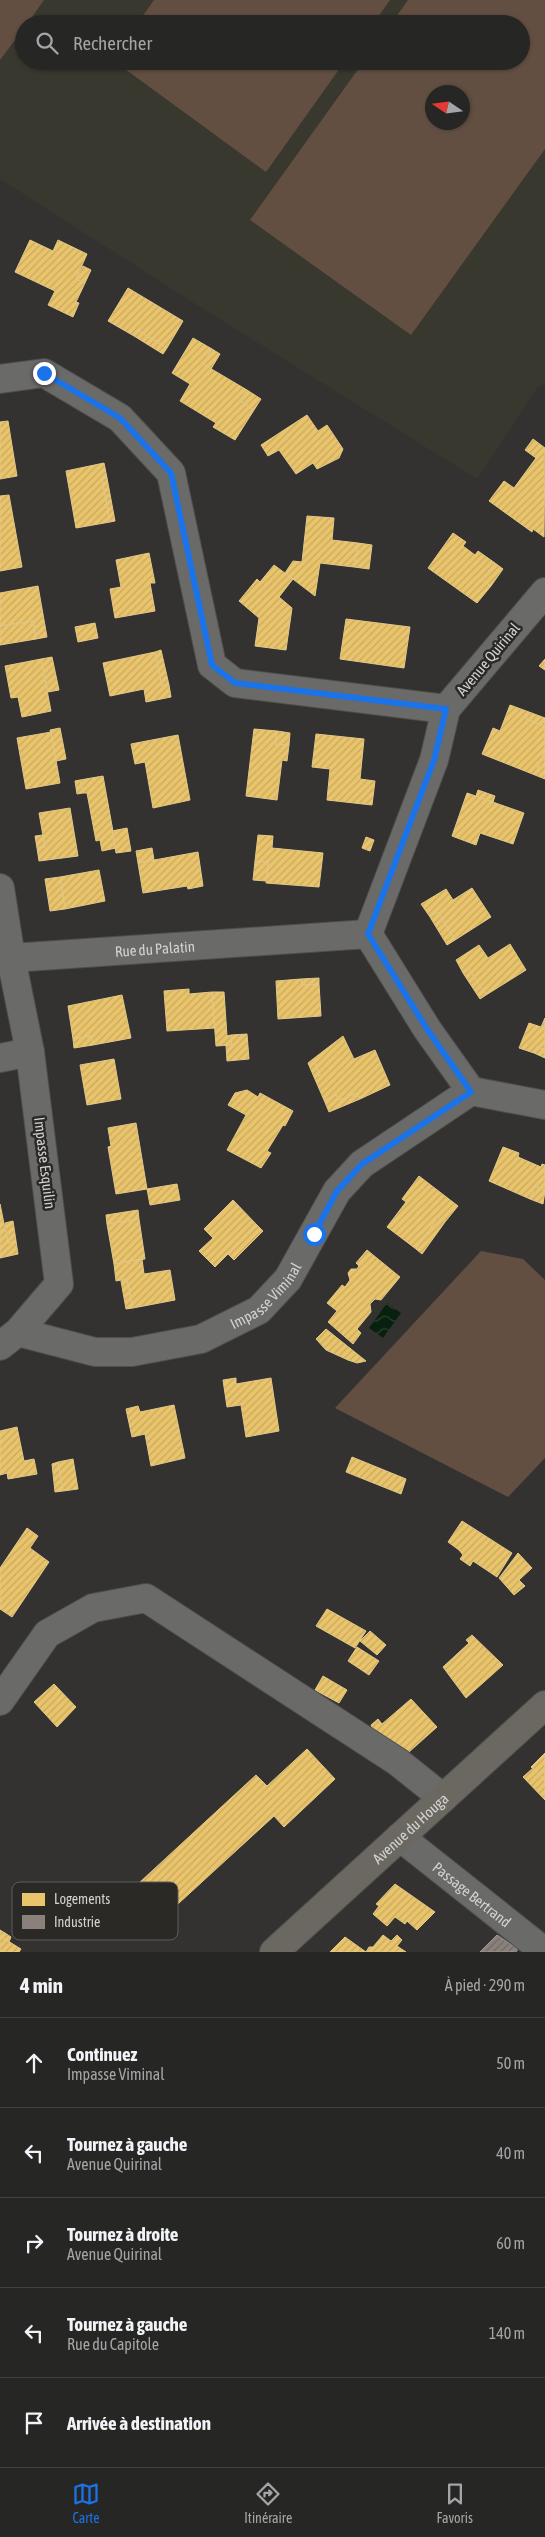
<!DOCTYPE html>
<html lang="fr">
<meta charset="utf-8">
<style>
:root{--surface:#262624;--page:#2e2e2c;--text:#f1f3f6;--muted:#a4a5a6;--line:#424341;--accent:#1a73e8}
body{margin:0;font-family:"Asap Condensed",sans-serif;background:var(--page);color:var(--text)}
.compass{position:absolute;left:425px;top:85px;width:45px;height:45px;border-radius:50%;background:var(--surface);box-shadow:0 1px 4px #0004;rotate:283deg}
.stop{position:absolute;width:15px;height:15px;margin:-11px;border:4px solid #1a73e8;border-radius:50%;background:#fff}
.stop.end{background:#1a73e8;border-color:#fff;box-shadow:0 1px 5px #0008}
.list{margin:0;padding:0;list-style:none}
h2{display:flex;justify-content:space-between;align-items:center;height:65px;margin:0;padding:0 20px;font-size:21px}
h2 small{font-size:16px;font-weight:400;color:var(--muted)}
.list li{display:grid;grid-template-columns:32px 1fr auto;gap:15px;align-items:center;box-sizing:border-box;height:90px;padding:0 20px;border-top:1px solid var(--line)}
.list b{display:block;font-size:19px;white-space:nowrap}
.list p{margin:0;font-size:16px;white-space:nowrap;color:var(--muted)}
.list em{font-size:16px;font-style:normal;color:var(--muted)}
.icon{flex:none;width:28px;height:28px;fill:none;stroke:currentColor;stroke-width:2;stroke-linecap:round;stroke-linejoin:round}
.map{position:relative;flex:none;width:545px;height:1952px;overflow:hidden}
.search{position:absolute;background:var(--surface);box-shadow:0 1px 4px #0004;left:15px;right:15px;top:15px;height:55px;display:flex;align-items:center;gap:12px;box-sizing:border-box;padding:0 18px;border-radius:28px;color:var(--muted);font-size:19px}
.sheet{height:515px;background:var(--surface)}
nav{display:flex;justify-content:space-around;align-items:center;box-sizing:border-box;height:70px;border-top:1px solid var(--line);background:var(--surface);font-size:14px;color:var(--muted)}
nav a{display:grid;justify-items:center;gap:2px}
nav .on{color:var(--accent)}
.map>svg:first-child{display:block}
.built{fill:#39382f;fill-rule:evenodd}
.grass{fill:#634f42;fill-rule:evenodd}
.water{fill:url(#water-waves)}
.homes{fill:url(#homes-hatch);stroke:#e2c889}
.industry{fill:url(#industry-hatch);stroke:#a09995}
.lines{fill:none;stroke-linecap:round;stroke-linejoin:round}
.minor-casing{stroke:#4f4f4d;stroke-width:30}
.major-casing{stroke:#4f4f4d;stroke-width:30}
.minor{stroke:#6a6a69;stroke-width:28}
.major{stroke:#6b6862;stroke-width:28}
.route{stroke:#1a73e8;stroke-width:6}
.labels{text-anchor:middle;dominant-baseline:central;stroke-width:5;stroke-linejoin:round;paint-order:stroke}
.street-label{font-size:15px;fill:#d3d2d0;stroke:#2a2926}
.key{fill:#2a2926;stroke:#5d5c59;stroke-width:1}
.key-label{font-size:14px;fill:#d3d2d0}
</style>
<div class="map">
<svg width="545" height="1952" viewBox="0 0 545 1952">
<defs>
<pattern id="water-waves" width="16" height="10" patternUnits="userSpaceOnUse" patternTransform="scale(1.25)"><rect width="16" height="10" fill="#08210f"/><path d="M0 5q4-4 8 0t8 0" fill="none" stroke="#2b4031"/></pattern>
<pattern id="homes-hatch" width="6" height="6" patternUnits="userSpaceOnUse" patternTransform="scale(1.25)"><rect width="6" height="6" fill="#e9c46a"/><path d="M-1 1l2-2M0 6l6-6M5 7l2-2" fill="none" stroke="#c7a961"/></pattern>
<pattern id="industry-hatch" width="6" height="6" patternUnits="userSpaceOnUse" patternTransform="scale(1.25)"><rect width="6" height="6" fill="#8a817c"/><path d="M-1 1l2-2M0 6l6-6M5 7l2-2" fill="none" stroke="#706a66"/></pattern>
</defs>
<rect width="100%" height="100%" fill="#333230"/>
<!-- built -->
<path class="built" d="M43,0H545V384L538,387L477,479L208,312L0,179V58L24,26V61H521V24H25ZM432,92H462V122H432Z"/>
<!-- grass -->
<g class="grass">
<path d="M0,0H44L27,24H24V28L0,60Z"/>
<path d="M154,0H390L373,24H137Z"/>
<path d="M408,0H545V149L411,335L250,220L364,61H521V24H391ZM432,92H462V122H432Z"/>
<path d="M114,61H345L266,172Z"/>
<path d="M481,1251L523,1259L545,1280V1458L508,1497L335,1408Z"/>
</g>
<!-- water -->
<path class="water" d="M387,1303L401,1313L383,1338L369,1328Z"/>
<!-- homes -->
<g class="homes">
<path d="M30,240L53,251L58,240L87,254L76,279L85,283L76,302L79,303L73,317L48,305L55,291L15,272Z"/>
<path d="M83,266L91,270L85,283L76,279Z"/>
<path d="M128,288L183,321L167,348L137,330L134,336L108,321Z"/>
<path d="M137,330L167,348L163,354L134,336Z"/>
<path d="M193,338L212,349L203,364L247,390L240,401L254,410L235,440L213,427L216,423L180,401L190,384L172,373Z"/>
<path d="M212,349L220,354L211,369L203,364Z"/>
<path d="M247,390L261,399L254,410L240,401Z"/>
<path d="M307,415L318,431L327,425L343,449L339,458L317,469L313,463L296,474L279,450L268,456L261,445Z"/>
<path d="M8,421L17,476L0,479V422Z"/>
<path d="M533,439L545,448L544,537L533,529L532,532L489,501L504,481L514,488L536,458L525,450Z"/>
<path d="M104,463L107,478H102L110,522L76,528L66,471Z"/>
<path d="M102,478H107L115,521L110,522Z"/>
<path d="M9,495L22,567L0,571V496Z"/>
<path d="M307,516L334,518L332,540L358,543L354,567L320,563L315,596L285,573L293,561L302,562Z"/>
<path d="M453,533L466,542L463,546L475,555L478,551L495,563L482,580L491,586L477,603L428,568Z"/>
<path d="M358,543L372,545L369,569L354,567Z"/>
<path d="M149,553L155,583H150L155,611L115,618L110,589L121,587L116,560Z"/>
<path d="M495,563L503,569L491,586L482,580Z"/>
<path d="M274,565L293,579L279,597L292,608L286,650L255,646L259,618L239,601L257,579L260,582Z"/>
<path d="M38,586L47,637L36,639L33,621L0,626V593Z"/>
<path d="M346,619L410,627L404,668L340,659Z"/>
<path d="M33,621L36,639L0,645V626Z"/>
<path d="M95,623L98,638L78,642L75,627Z"/>
<path d="M161,650L169,685L162,686L155,652Z"/>
<path d="M155,652L162,686L169,685L171,697L146,702L144,689L110,696L103,663Z"/>
<path d="M52,657L59,690L48,692L41,659Z"/>
<path d="M41,659L51,711L22,717L18,697L11,698L5,666Z"/>
<path d="M545,659V670L539,666Z"/>
<path d="M510,705L529,712L526,719L545,726V750L535,775L482,754L493,728L500,731Z"/>
<path d="M529,712L545,718V726L526,719Z"/>
<path d="M60,728L66,759L56,761L50,730Z"/>
<path d="M254,729L277,731L275,744L289,745L287,761L282,760L277,800L246,796Z"/>
<path d="M277,731L290,733L289,745L275,744Z"/>
<path d="M51,732L60,783L26,789L17,738Z"/>
<path d="M316,734L364,739L360,779L375,781L372,805L327,800L330,769L312,767Z"/>
<path d="M178,735L190,800L153,808L145,762L135,764L131,744Z"/>
<path d="M545,750V779L535,775Z"/>
<path d="M103,776L116,848L102,851L100,840L96,841L87,793H83L80,780Z"/>
<path d="M80,780L83,793L77,794L75,781Z"/>
<path d="M478,790L495,796L493,802L476,796Z"/>
<path d="M467,793L524,813L513,844L480,833L476,845L452,836Z"/>
<path d="M70,808L78,856L39,861L37,848L45,847L39,813Z"/>
<path d="M127,828L131,851L116,853L112,831Z"/>
<path d="M43,835L45,847L37,848L35,836Z"/>
<path d="M258,835L273,836L272,848L323,853L319,887L266,883L268,862L255,861Z"/>
<path d="M366,837L374,840L370,851L362,848Z"/>
<path d="M152,848L154,860L138,863L136,851Z"/>
<path d="M198,852L203,886L188,889L187,886L143,893L138,863Z"/>
<path d="M255,861L268,862L266,881L253,880Z"/>
<path d="M99,870L105,901L65,909L60,877Z"/>
<path d="M60,877L65,909L50,911L45,879Z"/>
<path d="M472,888L491,917L455,940L438,912L430,917L421,904L446,889L453,900Z"/>
<path d="M438,912L455,940L447,945L430,917Z"/>
<path d="M510,944L526,970L486,995L469,969L463,973L456,960L479,945L488,958Z"/>
<path d="M469,969L486,995L480,999L463,973Z"/>
<path d="M319,978V984L302,985L301,979Z"/>
<path d="M301,979L302,985L319,984L321,1016L278,1019L276,981Z"/>
<path d="M189,989V994L212,992L215,1028L167,1031L164,991Z"/>
<path d="M212,992H224L227,1036L231,1035L232,1045L216,1046Z"/>
<path d="M122,995L131,1038L93,1045L91,1036L73,1039L68,1006Z"/>
<path d="M545,1018V1050L537,1047L534,1053L519,1048L529,1023L541,1027Z"/>
<path d="M247,1034L249,1059L227,1061L226,1045H232L231,1035Z"/>
<path d="M91,1036L93,1045L74,1048L73,1039Z"/>
<path d="M343,1036L354,1059L375,1050L390,1085L360,1099L357,1093L339,1100L336,1095L324,1100L314,1077L320,1075L313,1059Z"/>
<path d="M537,1047L545,1050V1058L534,1053Z"/>
<path d="M114,1059L121,1099L87,1105L80,1065Z"/>
<path d="M313,1059L320,1075L314,1077L308,1063Z"/>
<path d="M247,1090L258,1097L260,1093L293,1111L285,1126L283,1125L267,1151L271,1153L261,1168L227,1150L246,1115L228,1105L235,1093Z"/>
<path d="M357,1093L360,1099L329,1112L324,1100L336,1095L339,1100Z"/>
<path d="M136,1123L147,1189L116,1194L108,1147L111,1146L108,1128Z"/>
<path d="M503,1147L519,1153L518,1157L541,1167L542,1164L545,1165V1191L535,1186L530,1199L489,1181Z"/>
<path d="M419,1176L458,1206L445,1222L438,1217L416,1249L387,1227L406,1202L402,1199Z"/>
<path d="M177,1184L180,1200L150,1205L147,1189Z"/>
<path d="M535,1186L545,1191L543,1204L530,1199Z"/>
<path d="M233,1200L257,1225L215,1267L199,1251L213,1238L204,1229Z"/>
<path d="M0,1204L8,1243L16,1241L18,1254L0,1258Z"/>
<path d="M138,1210L139,1219L107,1224L106,1215Z"/>
<path d="M438,1217L445,1222L422,1254L416,1249Z"/>
<path d="M139,1219L145,1259L114,1264L107,1224Z"/>
<path d="M13,1221L16,1241L8,1243L5,1223Z"/>
<path d="M257,1225L263,1231L234,1260L228,1254Z"/>
<path d="M367,1250L400,1277L381,1300L375,1299L370,1304L371,1312L357,1329L361,1333L353,1344L328,1322L337,1311L327,1303L342,1285L345,1287L350,1280L348,1273L351,1269H357L359,1266L356,1263Z"/>
<path d="M142,1259L144,1274L170,1270L175,1300L133,1308L127,1279L116,1281L114,1264Z"/>
<path d="M127,1279L133,1308L126,1309L121,1281Z"/>
<path d="M326,1329L366,1361L357,1363L348,1360L326,1350L316,1339Z"/>
<path d="M236,1378V1384L271,1378L279,1431L246,1437L241,1405L227,1407L223,1380Z"/>
<path d="M174,1405L185,1458L151,1466L145,1434L132,1437L126,1409L138,1406L140,1412Z"/>
<path d="M17,1427L24,1461L34,1459L37,1474L8,1479L7,1473L0,1475V1431Z"/>
<path d="M352,1457L406,1479L401,1494L346,1472Z"/>
<path d="M73,1459L78,1489L63,1491L58,1462Z"/>
<path d="M58,1462L63,1491L55,1492L52,1464Z"/>
<path d="M462,1521L512,1553L497,1577L473,1561L470,1566L460,1559L463,1555L459,1550L448,1542Z"/>
<path d="M27,1528L38,1536L30,1548L49,1562L12,1617L0,1609V1568Z"/>
<path d="M518,1553L532,1568L519,1580L525,1586L514,1595L499,1578Z"/>
<path d="M327,1609L366,1631L355,1648L316,1626Z"/>
<path d="M370,1631L386,1645L377,1655L360,1641Z"/>
<path d="M472,1635L503,1665L466,1698L443,1667L469,1643L466,1640Z"/>
<path d="M357,1647L379,1661L369,1675L348,1661Z"/>
<path d="M323,1676L347,1690L339,1703L315,1690Z"/>
<path d="M54,1684L76,1707L57,1727L34,1702Z"/>
<path d="M411,1699L437,1727L409,1752L374,1732L371,1725L378,1719L382,1724Z"/>
<path d="M307,1749L335,1779L284,1827L274,1816L167,1914L139,1883L256,1775L267,1786Z"/>
<path d="M545,1753V1781L531,1767Z"/>
<path d="M533,1768L545,1781V1800L523,1777Z"/>
<path d="M395,1884L435,1912L417,1930L407,1921L405,1924L395,1917L387,1926L373,1914L379,1906L376,1904Z"/>
<path d="M0,1930L5,1933L3,1938L21,1949L19,1952H0Z"/>
<path d="M5,1933L11,1937L9,1942L3,1938Z"/>
<path d="M383,1935L391,1941L397,1935L402,1940L397,1946L406,1952H330L345,1937L366,1952L369,1947H373Z"/>
</g>
<!-- industry -->
<path class="industry" d="M497,1935L518,1949L516,1952H480Z"/>
<g class="lines">
<defs>
<g id="minor">
<path d="M0,379L44,373L120,418L171,473L212,665L235,683L446,709"/>
<path d="M545,592L446,709L434,760L368,934L427,1029L471,1091L545,1105"/>
<path id="s1" d="M0,888L11,958L368,934"/>
<path d="M0,1058L30,1052"/>
<path id="s2" d="M18,1332L95,1352H132L201,1339L259,1310L288,1279L337,1191L362,1164L471,1091"/>
<path d="M0,1346L18,1332L59,1284L30,1052L11,958"/>
<path d="M0,1701L47,1634L93,1608L146,1598L398,1762L443,1798"/>
<path id="s3" d="M400,1837L545,1952"/>
</g>
<g id="major">
<path id="s4" d="M274,1952L545,1705"/>
</g>
</defs>
<!-- minor casing -->
<use href="#minor" class="minor-casing"/>
<!-- major casing -->
<use href="#major" class="major-casing"/>
<!-- minor -->
<use href="#minor" class="minor"/>
<!-- major -->
<use href="#major" class="major"/>
</g>
<g class="lines">
<!-- route -->
<path class="route" d="M44,373L120,418L171,473L212,665L235,683L446,709L434,760L368,934L427,1029L471,1092L362,1164L337,1191L314,1234"/>
</g>
<g class="labels">
<!-- street labels -->
<g class="street-label">
<text transform="translate(488 659) rotate(-50)">Avenue Quirinal</text>
<text stroke="none"><textPath href="#s1" startOffset="215">Rue du Palatin</textPath></text>
<text transform="translate(45 1163) rotate(83)">Impasse Esquilin</text>
<text stroke="none"><textPath href="#s2" startOffset="266">Impasse Viminal</textPath></text>
<text stroke="none"><textPath href="#s4" startOffset="184">Avenue du Houga</textPath></text>
<text stroke="none"><textPath href="#s3" startOffset="92">Passage Bertrand</textPath></text>
</g>
</g>
<!-- legend -->
<rect x="12" y="1882" width="166" height="58" rx="8" class="key"/>
<rect x="22" y="1893" width="23" height="13" fill="#e9c46a"/>
<rect x="22" y="1915" width="23" height="14" fill="#8a817c"/>
<g class="key-label">
<text x="54" y="1904">Logements</text>
<text x="54" y="1927">Industrie</text>
</g>
</svg>
<svg class="compass" viewBox="-18 -18 36 36"><path d="M0-13l5 13h-10z" fill="#e53935"/><path d="M0 13l5-13h-10z" fill="#a4a5a6"/></svg>
<div class="stop" style="left:314px;top:1234px"></div>
<div class="stop end" style="left:44px;top:373px"></div>
<div class="search"><svg class="icon" aria-label="search" viewBox="0 0 24 24"><circle cx="10" cy="10" r="6"/><path d="M15 15l6 6"/></svg>Rechercher</div>
</div>
<section class="sheet">
<h2>4 min<small>À pied · 290 m</small></h2>
<ul class="list">
<li><svg class="icon" aria-label="ahead" viewBox="0 0 24 24"><path d="M12 20V5M6 11l6-6 6 6"/></svg><div><b>Continuez</b><p>Impasse Viminal</p></div><em>50 m</em></li>
<li><svg class="icon" aria-label="left" viewBox="0 0 24 24"><path d="M17 20v-9H6M10 6l-5 5 5 5"/></svg><div><b>Tournez à gauche</b><p>Avenue Quirinal</p></div><em>40 m</em></li>
<li><svg class="icon" aria-label="right" viewBox="0 0 24 24"><path d="M7 20v-9h11M14 6l5 5-5 5"/></svg><div><b>Tournez à droite</b><p>Avenue Quirinal</p></div><em>60 m</em></li>
<li><svg class="icon" aria-label="left" viewBox="0 0 24 24"><path d="M17 20v-9H6M10 6l-5 5 5 5"/></svg><div><b>Tournez à gauche</b><p>Rue du Capitole</p></div><em>140 m</em></li>
<li><svg class="icon" aria-label="arrive" viewBox="0 0 24 24"><path d="M6 21V4h12l-3 4 3 4H6"/></svg><div><b>Arrivée à destination</b></div></li>
</ul>
</section>
<nav>
<a class="on"><svg class="icon" aria-label="map" viewBox="0 0 24 24"><path d="M3 6l6-2 6 2 6-2v14l-6 2-6-2-6 2zM9 4v14M15 6v14"/></svg>Carte</a>
<a><svg class="icon" aria-label="directions" viewBox="0 0 24 24"><path d="M12 3l9 9-9 9-9-9zM9 14v-3h6M13 9l2 2-2 2"/></svg>Itinéraire</a>
<a><svg class="icon" aria-label="saved" viewBox="0 0 24 24"><path d="M7 4h10v16l-5-4-5 4z"/></svg>Favoris</a>
</nav>
